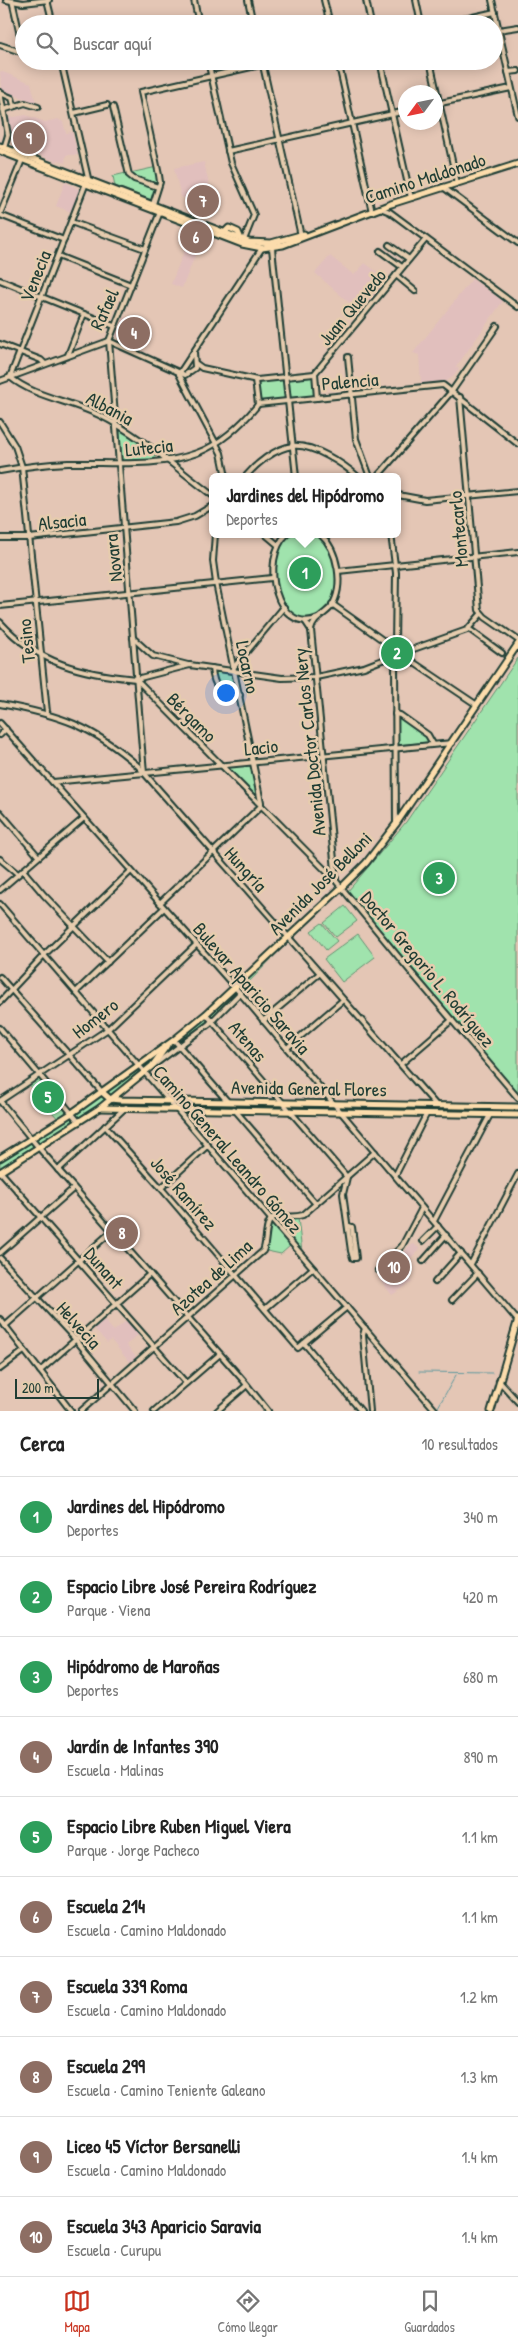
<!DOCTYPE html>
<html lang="es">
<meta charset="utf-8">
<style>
:root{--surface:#fff;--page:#f6f6f6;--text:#222;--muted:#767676;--line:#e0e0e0;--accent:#c8321e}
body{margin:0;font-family:"Patrick Hand",sans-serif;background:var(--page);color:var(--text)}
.compass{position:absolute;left:398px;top:85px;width:45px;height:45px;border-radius:50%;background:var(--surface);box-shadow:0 2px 12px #0003;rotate:237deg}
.scale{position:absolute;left:15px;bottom:12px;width:84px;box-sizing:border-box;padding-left:5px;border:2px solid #1f3d34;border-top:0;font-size:14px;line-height:18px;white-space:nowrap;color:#1f3d34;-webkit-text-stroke:4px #e6ccae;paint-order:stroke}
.you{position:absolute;left:225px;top:692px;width:18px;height:18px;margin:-12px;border:4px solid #fff;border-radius:50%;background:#1a73e8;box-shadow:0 0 0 8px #1a73e833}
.badge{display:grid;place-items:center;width:32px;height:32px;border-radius:50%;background:var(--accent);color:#fff;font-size:16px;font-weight:700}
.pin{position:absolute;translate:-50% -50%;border:2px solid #fff;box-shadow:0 1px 5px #0006}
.popup{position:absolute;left:209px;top:473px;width:192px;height:65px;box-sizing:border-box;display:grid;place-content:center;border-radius:8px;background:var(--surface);filter:drop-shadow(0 1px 4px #0005);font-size:16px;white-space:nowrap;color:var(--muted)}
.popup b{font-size:19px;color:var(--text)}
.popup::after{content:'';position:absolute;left:50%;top:100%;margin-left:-10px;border:10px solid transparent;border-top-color:var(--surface)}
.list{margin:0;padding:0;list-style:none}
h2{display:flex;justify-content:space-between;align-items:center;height:65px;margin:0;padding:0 20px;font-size:21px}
h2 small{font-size:16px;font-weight:400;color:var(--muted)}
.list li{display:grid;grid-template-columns:32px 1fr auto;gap:15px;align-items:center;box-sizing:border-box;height:80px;padding:0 20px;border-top:1px solid var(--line)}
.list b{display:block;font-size:19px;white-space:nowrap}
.list p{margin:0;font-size:16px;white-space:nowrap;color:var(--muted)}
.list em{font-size:16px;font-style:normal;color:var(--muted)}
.icon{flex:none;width:28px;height:28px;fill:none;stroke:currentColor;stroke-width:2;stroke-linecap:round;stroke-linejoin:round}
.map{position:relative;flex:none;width:518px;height:1411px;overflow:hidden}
.search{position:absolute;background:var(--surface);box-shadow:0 2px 12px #0003;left:15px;right:15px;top:15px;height:55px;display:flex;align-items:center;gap:12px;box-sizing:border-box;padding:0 18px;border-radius:28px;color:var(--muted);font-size:19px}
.sheet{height:865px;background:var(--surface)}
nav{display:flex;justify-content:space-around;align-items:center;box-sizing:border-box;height:70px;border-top:1px solid var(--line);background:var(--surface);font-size:14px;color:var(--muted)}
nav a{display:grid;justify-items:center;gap:2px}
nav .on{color:var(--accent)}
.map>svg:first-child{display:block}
.built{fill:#e1bfbd}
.green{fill:#a0e3ad;stroke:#609070}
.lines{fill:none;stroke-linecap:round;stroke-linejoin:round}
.stream{stroke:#5d989e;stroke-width:1}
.minor-casing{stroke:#1f3d34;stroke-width:8}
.major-casing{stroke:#1f3d34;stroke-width:9}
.minor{stroke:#e6ccae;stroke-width:4}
.major{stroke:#fcdcac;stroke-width:5}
.labels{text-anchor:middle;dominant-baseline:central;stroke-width:5;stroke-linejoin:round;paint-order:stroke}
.street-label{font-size:19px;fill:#1f3d34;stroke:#e6ccae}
</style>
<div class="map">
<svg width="518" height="1411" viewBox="0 0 518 1411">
<rect width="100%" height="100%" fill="#e4c6b5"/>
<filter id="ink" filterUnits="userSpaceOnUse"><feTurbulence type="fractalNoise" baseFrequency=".02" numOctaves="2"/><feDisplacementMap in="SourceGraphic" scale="10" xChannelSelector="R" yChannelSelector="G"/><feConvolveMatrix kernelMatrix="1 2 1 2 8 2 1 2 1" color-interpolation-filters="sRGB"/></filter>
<g filter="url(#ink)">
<!-- built -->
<g class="built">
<path d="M0,71L31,83L36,103L1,90Z"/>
<path d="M26,115L45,122L58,119L63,122L66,133L72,132L78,155H66L65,163L58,160L57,162L14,145L8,118Z"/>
<path d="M204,162L215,211L181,197L174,168Z"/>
<path d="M65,182L80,190L71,212L56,206Z"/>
<path d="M193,229L204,234L182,288L171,284Z"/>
<path d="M330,256L354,275L365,263L388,280L360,312L315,273Z"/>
<path d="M472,279L503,301L456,367L459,369L453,377L446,381L421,383L419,355L413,353Z"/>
<path d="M125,317L131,319L129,323L127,322L128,327L122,338L115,336Z"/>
<path d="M133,318L146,323L135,349L122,343Z"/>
<path d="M414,1244L420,1249L408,1261L402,1255L409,1246Z"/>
<path d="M393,1260L412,1282L392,1295L379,1279L383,1268Z"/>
<path d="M104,1320L114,1331L127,1320L139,1334L126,1345L136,1357L130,1363L111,1340L107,1343L94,1328Z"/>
</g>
<!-- green -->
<g class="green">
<path d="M157,167V185L136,179L130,173Z"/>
<path d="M126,173L132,180L155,188L152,200L115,186L113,176Z"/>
<path d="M313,377L314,396L289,398V379Z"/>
<path d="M283,379L285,398L264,402L259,400L257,383Z"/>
<path d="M120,431H122L155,455V459L121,461Z"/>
<path d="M289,534H318C343,556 347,609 309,620C303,619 296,618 291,613C268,593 270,555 289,534Z"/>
<circle cx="397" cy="653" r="6"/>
<path d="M518,658V1094L348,891L406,822Z"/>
<path d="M218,671L233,675L235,693L230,694L218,687L214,673Z"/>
<path d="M398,717L428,737V742L397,745Z"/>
<path d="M251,765L258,795L256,796L229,771L230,767Z"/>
<path d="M345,906L357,921L336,937L324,923Z"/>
<path d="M322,923L337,941L326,950L311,931Z"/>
<path d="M358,934L375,957L342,982L324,959Z"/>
<path d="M288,942L240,991L238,989Z"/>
<path d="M235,991L237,994L212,1019L209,1015Z"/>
<path d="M205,1018L209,1023L180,1045L178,1042Z"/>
<path d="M138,1068L141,1072L111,1096L106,1092Z"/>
<path d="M37,1079H40L67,1111L68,1113L59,1120L28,1084Z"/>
<path d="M100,1096L106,1099V1102L79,1119L75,1113Z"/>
<path d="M111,1101L117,1103L169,1105H107Z"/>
<path d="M178,1104L282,1105V1107L176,1106Z"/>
<path d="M290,1106H333L334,1108H290Z"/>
<path d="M340,1107L426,1108L483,1112L342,1109Z"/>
<path d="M71,1115L77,1121L50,1137L39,1146L34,1140L46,1131V1133L61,1124V1121Z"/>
<path d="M31,1141L36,1147L0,1169V1160L15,1150V1153Z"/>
<path d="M280,1218H298L302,1253L277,1223Z"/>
<path d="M273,1224L291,1245L281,1254L267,1251L269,1227Z"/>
</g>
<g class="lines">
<!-- stream -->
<g class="stream">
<path d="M419,1372L492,1373"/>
<path d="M437,1409L456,1375"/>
</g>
<defs>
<g id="minor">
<path d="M6,0L23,3L49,0"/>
<path d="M12,0L24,53"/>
<path d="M47,0L53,24"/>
<path d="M194,0L199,24"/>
<path d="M248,0L253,24"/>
<path d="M324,0L330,24"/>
<path d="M366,0L371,24"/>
<path d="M416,0L421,24"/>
<path d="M492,0L518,116"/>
<path d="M441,24L495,12"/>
<path d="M499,30L518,27"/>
<path d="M0,45L24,53"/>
<path d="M61,61L88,178L10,377C34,397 71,401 99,415C139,434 177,469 212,495"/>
<path d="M208,61L231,163L254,215L244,240"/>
<path d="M262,61L301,236"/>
<path d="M338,61L372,212"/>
<path d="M380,61L411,198"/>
<path d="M430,61L457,183"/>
<path d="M508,72L518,71"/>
<path d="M0,92L8,135L4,148"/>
<path d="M0,93L12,98L14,105"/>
<path d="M436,104L511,88"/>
<path d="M113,107L129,175L134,179L158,187"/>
<path d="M3,110L25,103L38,107"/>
<path d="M74,113L107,105"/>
<path d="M228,151L406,111"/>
<path d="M443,187L518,243"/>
<path d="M153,204L160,182L159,175L141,92L278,61"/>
<path d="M380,208L390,212L518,307"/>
<path d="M0,214L22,160"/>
<path d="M0,215L64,240"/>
<path d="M71,222L145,249"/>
<path d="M389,245L409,259"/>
<path d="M272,248L296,477"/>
<path d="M380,251L402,267"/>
<path d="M58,256L131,285"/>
<path d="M396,275L415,291"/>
<path d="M0,280L114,326"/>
<path d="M109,341L185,375L195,368L194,352"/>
<path d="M0,344L41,360L45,364"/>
<path d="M68,355L84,314"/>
<path d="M348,357L356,439L370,477"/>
<path d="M195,363L202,368L257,380L314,374"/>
<path d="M179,374L262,248"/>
<path d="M179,374L221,453L226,477"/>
<path d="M0,381L109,341"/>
<path d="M460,397L479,610L485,617L518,640"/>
<path d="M317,398L315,373L426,239"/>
<path d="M258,404L443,385L518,444"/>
<path d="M0,422L15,446L22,467L47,712"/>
<path d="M0,471C22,467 45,464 68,463C111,462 156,468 197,453C219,445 241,425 256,407L258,404L255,380"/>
<path d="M245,477C256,464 275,448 293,446C313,444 344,464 358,477"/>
<path d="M377,477L452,391L497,326"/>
<path d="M398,495L425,500L518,491"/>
<path d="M265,534L278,545"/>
<path d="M287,534C259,559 276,636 318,618"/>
<path d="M391,534L396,573L395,645"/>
<path d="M0,538H29L176,522L195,516L212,506"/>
<path d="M338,571L518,552"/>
<path d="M332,604L391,646"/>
<path d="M0,606L272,578"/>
<path d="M305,621L311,630L336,880"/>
<path d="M0,622C38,664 83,674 136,679L336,881L410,971L518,1098"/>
<path d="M469,629L502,653"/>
<path d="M311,630C313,619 324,615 331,607C345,586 338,550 320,534"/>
<path d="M133,638L153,656L188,665"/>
<path d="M393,645L402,646L405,654"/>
<path d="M391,646L388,654L392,660L398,661L404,656"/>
<path d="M405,652L467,630L481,614"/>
<path d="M404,656L477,705"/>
<path d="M395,661L396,824"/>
<path d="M234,667L284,607"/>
<path d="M212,668C213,685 221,698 240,695"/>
<path d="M136,679L190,665L282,678L316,677L364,667L390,657"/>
<path d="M0,704C60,715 91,725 138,766L436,1105"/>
<path d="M395,714L400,715L428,735L433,744"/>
<path d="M0,723L240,993L518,1321"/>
<path d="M0,735L6,729"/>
<path d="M144,773L109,341L160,212"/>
<path d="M53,782L452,743"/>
<path d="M0,812L38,856"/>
<path d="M0,859L18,874"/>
<path d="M23,870L44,895L108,962"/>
<path d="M0,890L84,818"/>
<path d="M160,903L261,806V802L216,583L213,561L215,534"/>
<path d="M0,904L436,1411"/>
<path d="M0,977L102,1092"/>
<path d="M76,992L164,908"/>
<path d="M0,1002L44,955L131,871"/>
<path d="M206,1014L347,1177L343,1194L351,1251L353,1258H356L352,1227L349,1226"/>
<path d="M263,1021L320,973"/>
<path d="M0,1028L79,1122"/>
<path d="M174,1040L228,1102"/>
<path d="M287,1048L343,1000"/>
<path d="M401,1064L452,1020"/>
<path d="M154,1065L209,1024L240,993"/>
<path d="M0,1101L39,1148L243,1380L268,1411"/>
<path d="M0,1101L108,1029L196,945"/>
<path d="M234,1109L316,1204"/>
<path d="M105,1126L161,1188L298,1348L347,1307"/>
<path d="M58,1170L126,1107"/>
<path d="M0,1171L186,1383"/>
<path d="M395,1176L427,1113"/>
<path d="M161,1188L208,1145"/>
<path d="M434,1221L490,1115"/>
<path d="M423,1241L438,1226"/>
<path d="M0,1253L74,1188"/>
<path d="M0,1258L76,1340L135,1411"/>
<path d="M423,1261L446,1235"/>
<path d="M471,1264L518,1174"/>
<path d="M378,1270L402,1246L422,1208"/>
<path d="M435,1282L461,1253"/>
<path d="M452,1300L478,1273"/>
<path d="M265,1309L313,1268"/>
<path d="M0,1319L71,1411"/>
<path d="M5,1326L112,1231"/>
<path d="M365,1328L363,1335L370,1411"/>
<path d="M304,1343L361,1411"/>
<path d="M0,1369L24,1351"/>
<path d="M40,1371L150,1274"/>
<path d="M499,1381L518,1402"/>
<path d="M81,1411L263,1251C268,1241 263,1217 278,1216C287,1216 294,1218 303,1215L375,1152"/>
<path d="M154,1411L220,1354"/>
<path d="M217,1411L247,1385"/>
</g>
<g id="major">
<path d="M0,146L249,242L271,243L304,234"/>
<path d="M0,151L242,244L262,248L283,245L391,204L518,164"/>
<path d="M223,234L229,228L238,232L241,239"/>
<path d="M102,1092L110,1099L120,1100L518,1107"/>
<path d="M100,1108L518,1115"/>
<path d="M0,1158L72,1113L174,1040L206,1014L342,887L366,863L396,824L518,644"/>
<path d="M0,1172L100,1108L152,1066L166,1047"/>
<path d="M491,1411L518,1319"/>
</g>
</defs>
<!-- minor casing -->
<use href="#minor" class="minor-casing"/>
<!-- major casing -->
<use href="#major" class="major-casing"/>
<!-- minor -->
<use href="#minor" class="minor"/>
<!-- major -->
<use href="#major" class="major"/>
</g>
</g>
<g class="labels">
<!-- street labels -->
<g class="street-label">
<text transform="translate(425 178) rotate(-18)">Camino Maldonado</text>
<text transform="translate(35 276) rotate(-68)">Venecia</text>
<text transform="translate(352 307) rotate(-50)">Juan Quevedo</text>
<text transform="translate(104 309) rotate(-65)">Rafael</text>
<text transform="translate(350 381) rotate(-5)">Palencia</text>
<text transform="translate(110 408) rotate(28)">Albania</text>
<text transform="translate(149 447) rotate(-6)">Lutecia</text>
<text transform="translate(62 521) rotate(-6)">Alsacia</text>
<text transform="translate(458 529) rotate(-95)">Montecarlo</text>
<text transform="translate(113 558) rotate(-96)">Novara</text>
<text transform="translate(26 641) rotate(-96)">Tesino</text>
<text transform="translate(248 667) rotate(78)">Locarno</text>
<text transform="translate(192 717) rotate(45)">Bérgamo</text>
<text transform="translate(309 742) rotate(-96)">Avenida Doctor Carlos Nery</text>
<text transform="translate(261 747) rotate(-6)">Lacio</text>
<text transform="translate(246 869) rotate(48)">Hungría</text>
<text transform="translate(320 883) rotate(-45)">Avenida José Belloni</text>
<text transform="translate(428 969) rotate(50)">Doctor Gregorio L. Rodríguez</text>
<text transform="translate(252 988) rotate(49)">Bulevar Aparicio Saravia</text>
<text transform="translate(95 1018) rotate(-38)">Homero</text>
<text transform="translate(248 1041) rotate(49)">Atenas</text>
<text transform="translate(309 1088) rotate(1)">Avenida General Flores</text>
<text transform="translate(228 1149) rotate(49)">Camino General Leandro Gómez</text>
<text transform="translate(184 1193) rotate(49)">José Ramírez</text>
<text transform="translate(104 1268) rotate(49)">Dunant</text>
<text transform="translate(211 1277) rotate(-42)">Azotea de Lima</text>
<text transform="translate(79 1325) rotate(48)">Helvecia</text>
</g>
</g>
</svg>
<svg class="compass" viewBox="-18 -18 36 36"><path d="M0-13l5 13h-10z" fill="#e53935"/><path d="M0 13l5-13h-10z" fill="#767676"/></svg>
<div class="scale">200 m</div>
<div class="you"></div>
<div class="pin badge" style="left:305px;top:573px;background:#2e9e5b">1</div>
<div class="popup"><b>Jardines del Hipódromo</b>Deportes</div>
<div class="pin badge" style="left:397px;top:653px;background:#2e9e5b">2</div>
<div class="pin badge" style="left:439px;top:878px;background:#2e9e5b">3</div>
<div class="pin badge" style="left:134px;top:333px;background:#8d6e63">4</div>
<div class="pin badge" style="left:48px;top:1097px;background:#2e9e5b">5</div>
<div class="pin badge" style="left:196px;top:237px;background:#8d6e63">6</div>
<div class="pin badge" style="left:203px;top:201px;background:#8d6e63">7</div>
<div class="pin badge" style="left:122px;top:1233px;background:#8d6e63">8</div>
<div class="pin badge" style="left:29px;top:138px;background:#8d6e63">9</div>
<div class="pin badge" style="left:394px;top:1267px;background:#8d6e63">10</div>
<div class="search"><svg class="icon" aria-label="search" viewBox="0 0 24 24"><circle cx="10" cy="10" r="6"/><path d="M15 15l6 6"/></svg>Buscar aquí</div>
</div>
<section class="sheet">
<h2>Cerca<small>10 resultados</small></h2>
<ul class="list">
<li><span class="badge" style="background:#2e9e5b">1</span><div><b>Jardines del Hipódromo</b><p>Deportes</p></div><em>340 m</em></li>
<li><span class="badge" style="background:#2e9e5b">2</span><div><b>Espacio Libre José Pereira Rodríguez</b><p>Parque · Viena</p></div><em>420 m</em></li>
<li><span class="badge" style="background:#2e9e5b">3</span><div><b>Hipódromo de Maroñas</b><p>Deportes</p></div><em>680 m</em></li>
<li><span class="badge" style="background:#8d6e63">4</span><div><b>Jardín de Infantes 390</b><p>Escuela · Malinas</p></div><em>890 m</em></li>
<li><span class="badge" style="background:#2e9e5b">5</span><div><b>Espacio Libre Ruben Miguel Viera</b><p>Parque · Jorge Pacheco</p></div><em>1.1 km</em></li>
<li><span class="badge" style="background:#8d6e63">6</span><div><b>Escuela 214</b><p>Escuela · Camino Maldonado</p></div><em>1.1 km</em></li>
<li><span class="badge" style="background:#8d6e63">7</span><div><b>Escuela 339 Roma</b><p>Escuela · Camino Maldonado</p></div><em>1.2 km</em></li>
<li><span class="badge" style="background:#8d6e63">8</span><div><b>Escuela 299</b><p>Escuela · Camino Teniente Galeano</p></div><em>1.3 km</em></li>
<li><span class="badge" style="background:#8d6e63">9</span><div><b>Liceo 45 Víctor Bersanelli</b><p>Escuela · Camino Maldonado</p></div><em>1.4 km</em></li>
<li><span class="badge" style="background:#8d6e63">10</span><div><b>Escuela 343 Aparicio Saravia</b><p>Escuela · Curupu</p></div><em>1.4 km</em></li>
</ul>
</section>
<nav>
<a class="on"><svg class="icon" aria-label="map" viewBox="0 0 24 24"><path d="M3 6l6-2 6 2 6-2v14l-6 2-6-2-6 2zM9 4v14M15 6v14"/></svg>Mapa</a>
<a><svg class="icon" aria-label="directions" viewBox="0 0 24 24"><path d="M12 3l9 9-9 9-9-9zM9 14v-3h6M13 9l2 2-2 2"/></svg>Cómo llegar</a>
<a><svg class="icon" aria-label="saved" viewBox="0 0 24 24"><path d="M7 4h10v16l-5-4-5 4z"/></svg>Guardados</a>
</nav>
